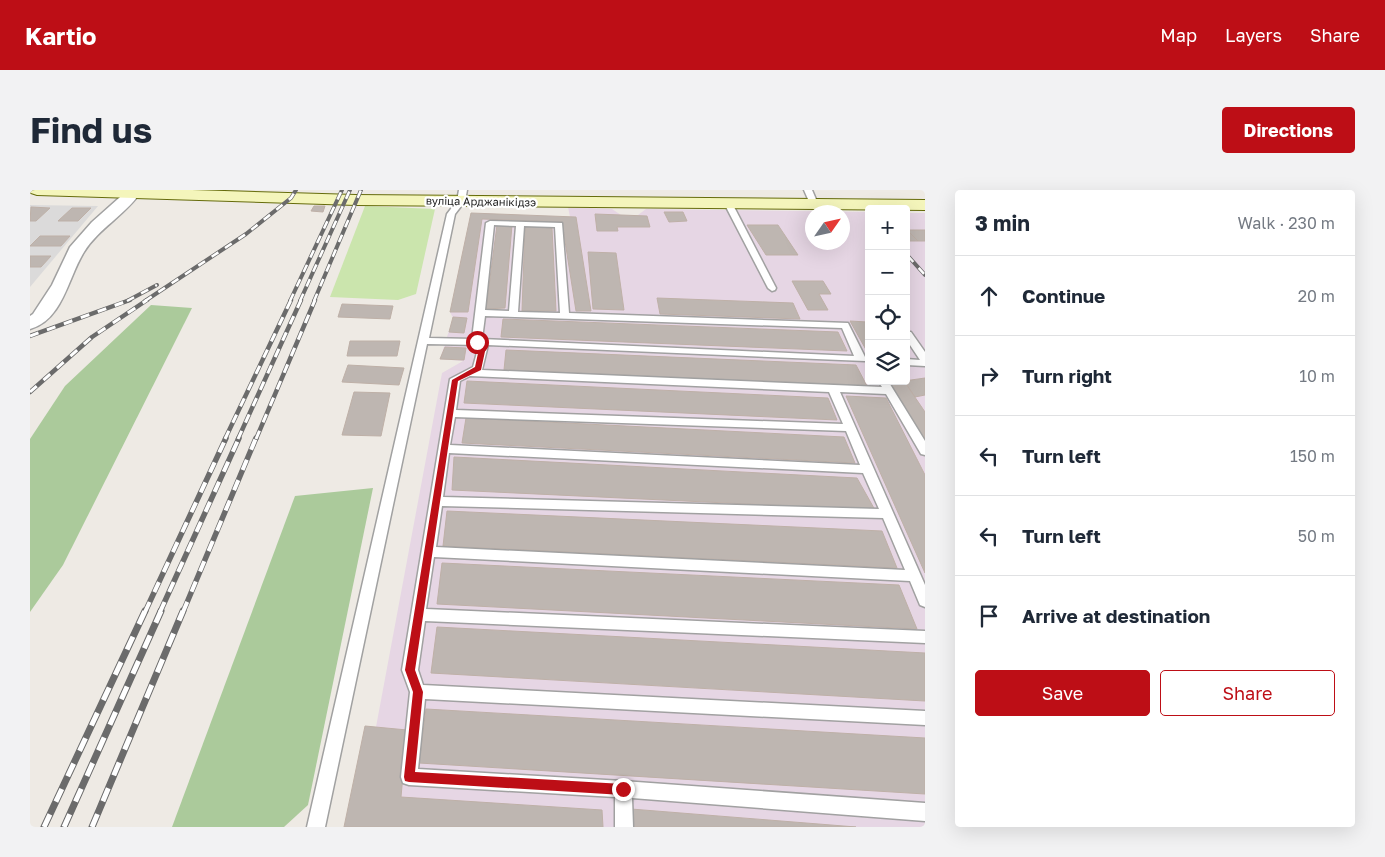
<!DOCTYPE html>
<meta charset="utf-8">
<style>
:root{--surface:#fff;--page:#f2f2f3;--text:#1f2937;--muted:#747a83;--line:#e0e1e3;--accent:#bd0e16}
body{margin:0;font-family:"Golos Text",sans-serif;background:var(--page);color:var(--text)}
.controls{position:absolute;right:15px;top:15px;display:grid;overflow:hidden;border-radius:5px;box-shadow:0 5px 20px #0002}
.controls button{width:45px;height:45px;display:grid;place-items:center;padding:0;border:0;border-bottom:1px solid var(--line);background:var(--surface);color:var(--text);font:25px sans-serif}
.compass{position:absolute;left:775px;top:15px;width:45px;height:45px;border-radius:50%;background:var(--surface);box-shadow:0 5px 20px #0002;rotate:56deg}
.stop{position:absolute;width:15px;height:15px;margin:-11px;border:4px solid #bd0e16;border-radius:50%;background:#fff}
.stop.end{background:#bd0e16;border-color:#fff;box-shadow:0 1px 5px #0008}
.list{margin:0;padding:0;list-style:none}
h2{display:flex;justify-content:space-between;align-items:center;height:65px;margin:0;padding:0 20px;font-size:21px}
h2 small{font-size:16px;font-weight:400;color:var(--muted)}
.list li{display:grid;grid-template-columns:32px 1fr auto;gap:15px;align-items:center;box-sizing:border-box;height:80px;padding:0 20px;border-top:1px solid var(--line)}
.list b{display:block;font-size:19px;white-space:nowrap}
.list em{font-size:16px;font-style:normal;color:var(--muted)}
.actions{display:flex;gap:10px;padding:15px 20px}
.actions a{flex:1;padding:11px 0;border:1px solid var(--accent);border-radius:5px;text-align:center;font-size:18px;color:var(--accent)}
.actions .main{background:var(--accent);color:#fff}
.icon{flex:none;width:28px;height:28px;fill:none;stroke:currentColor;stroke-width:2;stroke-linecap:round;stroke-linejoin:round}
.map{position:relative;flex:none;width:895px;height:637px;overflow:hidden;border-radius:5px}
header{display:flex;align-items:center;gap:30px;box-sizing:border-box;height:70px;padding:0 25px;background:var(--accent);color:#fff}
header strong{font-size:24px}
nav{display:flex;gap:28px;margin-inline-start:auto;font-size:18px}
.intro{display:flex;align-items:center;justify-content:space-between;box-sizing:border-box;height:120px;padding:0 30px}
h1{margin:0;font-size:35px}
.button{padding:12px 22px;border-radius:5px;background:var(--accent);color:#fff;font-size:18px;font-weight:700}
main{display:flex;gap:30px;padding:0 30px}
aside{flex:1;background:var(--surface);border-radius:5px;box-shadow:0 5px 20px #0002}
.map>svg:first-child{display:block}
.residential{fill:#dbdada}
.industrial{fill:#e6d6e4;fill-rule:evenodd}
.grass{fill:#cbe5ad}
.forest{fill:#abca9b}
.building{fill:#beb6b1;stroke:#beb0a7}
.lines{fill:none;stroke-linecap:round;stroke-linejoin:round}
.service-casing{stroke:#a1a1a1;stroke-width:3}
.minor-casing{stroke:#a1a1a1;stroke-width:3}
.secondary-casing{stroke:#666c0c;stroke-width:2}
.service{fill:#fff;fill-rule:evenodd}
.minor{fill:#fff;fill-rule:evenodd}
.secondary{fill:#f4f5bb;fill-rule:evenodd}
.rail-far3-casing{stroke:#6b6b6b;stroke-width:4}
.rail-far2-casing{stroke:#6b6b6b;stroke-width:4.5}
.rail-far1-casing{stroke:#6b6b6b;stroke-width:5.5}
.rail-casing{stroke:#6b6b6b;stroke-width:7}
.rail-far3{stroke:#fff;stroke-width:2.5;stroke-dasharray:8;stroke-linecap:butt}
.rail-far2{stroke:#fff;stroke-width:3;stroke-dasharray:9;stroke-linecap:butt}
.rail-far1{stroke:#fff;stroke-width:4;stroke-dasharray:11;stroke-linecap:butt}
.rail{stroke:#fff;stroke-width:5;stroke-dasharray:14;stroke-linecap:butt}
.route{fill:#bd0e16}
.labels{text-anchor:middle;dominant-baseline:central;stroke-width:4.5;stroke-linejoin:round;paint-order:stroke}
.far-street-label{font-size:11px;fill:#1d1d1d;stroke:#fff}
</style>
<header>
<strong>Kartio</strong>
<nav><a>Map</a><a>Layers</a><a>Share</a></nav>
</header>
<div class="intro"><h1>Find us</h1><a class="button">Directions</a></div>
<main>
<div class="map">
<svg width="895" height="637" viewBox="0 0 895 637">
<rect width="100%" height="100%" fill="#eeeae4"/>
<!-- residential -->
<path class="residential" d="M0,15L68,16L0,97Z"/>
<!-- industrial -->
<path class="industrial" d="M538,17L582,19L591,25H608L616,19L839,22V191H876V23H895V637H315L335,536L346,537L412,183L433,171L410,169L423,128L420,122L441,23L540,27ZM782,22H812V52H782Z"/>
<!-- grass -->
<path class="grass" d="M335,16L405,19L386,104L368,110L300,107Z"/>
<!-- forest -->
<g class="forest">
<path d="M121,115L162,118L33,375L0,422V249L35,196Z"/>
<path d="M343,298L278,615L254,637H142L265,306Z"/>
</g>
<!-- building -->
<g class="building">
<path d="M284,16H295L293,22L281,21Z"/>
<path d="M1,17L20,18L6,31H0Z"/>
<path d="M42,18H61L48,31H28Z"/>
<path d="M634,22H653L657,31L639,32Z"/>
<path d="M441,23L546,27L561,121H546L532,32L452,29L438,122H420Z"/>
<path d="M565,24L617,26L620,37H587L588,41H567Z"/>
<path d="M467,35H482L475,118L456,119Z"/>
<path d="M717,35H748L768,65H736Z"/>
<path d="M495,36L522,38L526,121H492Z"/>
<path d="M876,40H877L888,51H876Z"/>
<path d="M877,40H895V51H888Z"/>
<path d="M10,46H40L31,56H0Z"/>
<path d="M558,62L586,63L594,120L563,119Z"/>
<path d="M0,66H21L11,77H0Z"/>
<path d="M762,91H793L801,104H789L798,120H778Z"/>
<path d="M627,108L763,113L770,129L630,124Z"/>
<path d="M312,114L363,116L360,129L308,127Z"/>
<path d="M423,127L437,128L434,143L419,142Z"/>
<path d="M473,129L808,142L817,161L471,147Z"/>
<path d="M820,131L837,132L839,135V165Z"/>
<path d="M320,151H370L367,166H317Z"/>
<path d="M415,157L436,158L434,170L410,169Z"/>
<path d="M476,160L826,175L837,196L474,180Z"/>
<path d="M318,175L374,178L369,195L312,192Z"/>
<path d="M895,188V205L885,207L874,191Z"/>
<path d="M437,191L798,208L807,230L434,213Z"/>
<path d="M857,191H874L895,222V252Z"/>
<path d="M324,202L360,203L351,246L312,245Z"/>
<path d="M816,206L856,208L895,285V383Z"/>
<path d="M436,228L814,247L825,273L432,253Z"/>
<path d="M424,267L827,288L845,320L422,300Z"/>
<path d="M417,321L852,341L867,378L413,356Z"/>
<path d="M412,373L869,395L887,439L407,414Z"/>
<path d="M407,437L895,463V511L401,483Z"/>
<path d="M396,519L895,548V604L389,573Z"/>
<path d="M335,536L377,540L371,607L572,620L573,637H314Z"/>
<path d="M601,619L826,637H603Z"/>
</g>
<g class="lines">
<defs>
<g id="service">
<path d="M429,0H437L435,11L425,24L399,148L442,149L456,33L460,31L532,33L539,123L818,133L836,169L835,171L458,155L452,180L852,197L848,191H858L895,251V265L891,264L856,204L810,202L895,395V417L890,415L880,391L404,367L396,419L895,441V453L395,431L388,480L393,495L895,521V535L395,509L388,579L593,591L895,613V631L602,608L603,637H585V607L379,595L373,593L371,587L380,502L372,480L420,189L443,177L449,155L397,154L295,637H277L417,24L427,11ZM464,35L486,36L479,121L455,120ZM494,36L525,37L530,123L488,122ZM455,126L812,138L824,166L452,149ZM440,186L799,202L813,234L426,220L430,191ZM425,227L816,241L830,275L420,255ZM419,263L833,283L849,319L413,307ZM412,316L853,328L875,380L406,357Z"/>
<path d="M774,0H782L788,14L787,16H781Z"/>
<path d="M695,11L702,13L746,98L745,100L742,101L738,98L694,13Z"/>
<path d="M876,142H881L895,162V176L876,175V169L890,170L876,149Z"/>
</g>
<path id="minor" d="M98,0H108L110,3C95,25 68,39 54,62C38,87 33,130 0,139V126L3,124L22,95L40,57L62,32Z"/>
<path id="secondary" d="M0,0H162L326,5L895,10V20L326,15L7,5L1,3Z"/>
</defs>
<!-- service casing -->
<use href="#service" class="service-casing"/>
<!-- minor casing -->
<use href="#minor" class="minor-casing"/>
<!-- secondary casing -->
<use href="#secondary" class="secondary-casing"/>
<!-- service -->
<use href="#service" class="service"/>
<!-- minor -->
<use href="#minor" class="minor"/>
<!-- secondary -->
<use href="#secondary" class="secondary"/>
<defs>
<g id="rail-far3">
<path d="M878,66L895,85"/>
<path d="M97,111L127,95"/>
<path d="M115,111L216,44L261,8L266,0"/>
<path d="M260,111L312,0"/>
<path d="M270,111L320,0"/>
<path d="M284,111L331,0"/>
</g>
<g id="rail-far2">
<path d="M0,146L100,110"/>
<path d="M0,202L62,147L117,110"/>
<path d="M195,249L261,110"/>
<path d="M208,249L271,110"/>
<path d="M226,249L285,110"/>
</g>
<g id="rail-far1">
<path d="M115,422L196,248"/>
<path d="M130,422L209,248"/>
<path d="M153,422L226,248"/>
</g>
<g id="rail">
<path d="M14,637L115,421"/>
<path d="M34,637L131,421"/>
<path d="M62,637L153,421"/>
</g>
</defs>
<!-- rail-far3 casing -->
<use href="#rail-far3" class="rail-far3-casing"/>
<!-- rail-far2 casing -->
<use href="#rail-far2" class="rail-far2-casing"/>
<!-- rail-far1 casing -->
<use href="#rail-far1" class="rail-far1-casing"/>
<!-- rail casing -->
<use href="#rail" class="rail-casing"/>
<!-- rail-far3 -->
<use href="#rail-far3" class="rail-far3"/>
<!-- rail-far2 -->
<use href="#rail-far2" class="rail-far2"/>
<!-- rail-far1 -->
<use href="#rail-far1" class="rail-far1"/>
<!-- rail -->
<use href="#rail" class="rail"/>
</g>
<!-- route -->
<path class="route" d="M447,150L457,152L451,180L428,191L385,480L393,502L385,582L593,594L597,596L599,599L597,603L593,605L379,592L375,591L374,587L383,502L375,480L422,190L445,177L450,154H444V151Z"/>
<g class="labels">
<!-- far-street labels -->
<g class="far-street-label">
<text transform="translate(451 11) rotate(1)">вуліца Арджанікідзэ</text>
</g>
</g>
</svg>
<div class="controls">
<button>+</button>
<button>−</button>
<button><svg class="icon" aria-label="locate" viewBox="0 0 24 24"><circle cx="12" cy="12" r="6"/><path d="M12 2v4M12 18v4M2 12h4M18 12h4"/></svg></button>
<button><svg class="icon" aria-label="layers" viewBox="0 0 24 24"><path d="M12 4l9 5-9 5-9-5zM3 14l9 5 9-5"/></svg></button>
</div>
<svg class="compass" viewBox="-18 -18 36 36"><path d="M0-13l5 13h-10z" fill="#e53935"/><path d="M0 13l5-13h-10z" fill="#747a83"/></svg>
<div class="stop" style="left:447px;top:152px"></div>
<div class="stop end" style="left:593px;top:599px"></div>
</div>
<aside>
<h2>3 min<small>Walk · 230 m</small></h2>
<ul class="list">
<li><svg class="icon" aria-label="ahead" viewBox="0 0 24 24"><path d="M12 20V5M6 11l6-6 6 6"/></svg><div><b>Continue</b></div><em>20 m</em></li>
<li><svg class="icon" aria-label="right" viewBox="0 0 24 24"><path d="M7 20v-9h11M14 6l5 5-5 5"/></svg><div><b>Turn right</b></div><em>10 m</em></li>
<li><svg class="icon" aria-label="left" viewBox="0 0 24 24"><path d="M17 20v-9H6M10 6l-5 5 5 5"/></svg><div><b>Turn left</b></div><em>150 m</em></li>
<li><svg class="icon" aria-label="left" viewBox="0 0 24 24"><path d="M17 20v-9H6M10 6l-5 5 5 5"/></svg><div><b>Turn left</b></div><em>50 m</em></li>
<li><svg class="icon" aria-label="arrive" viewBox="0 0 24 24"><path d="M6 21V4h12l-3 4 3 4H6"/></svg><div><b>Arrive at destination</b></div></li>
</ul>
<div class="actions"><a class="main">Save</a><a>Share</a></div>
</aside>
</main>
